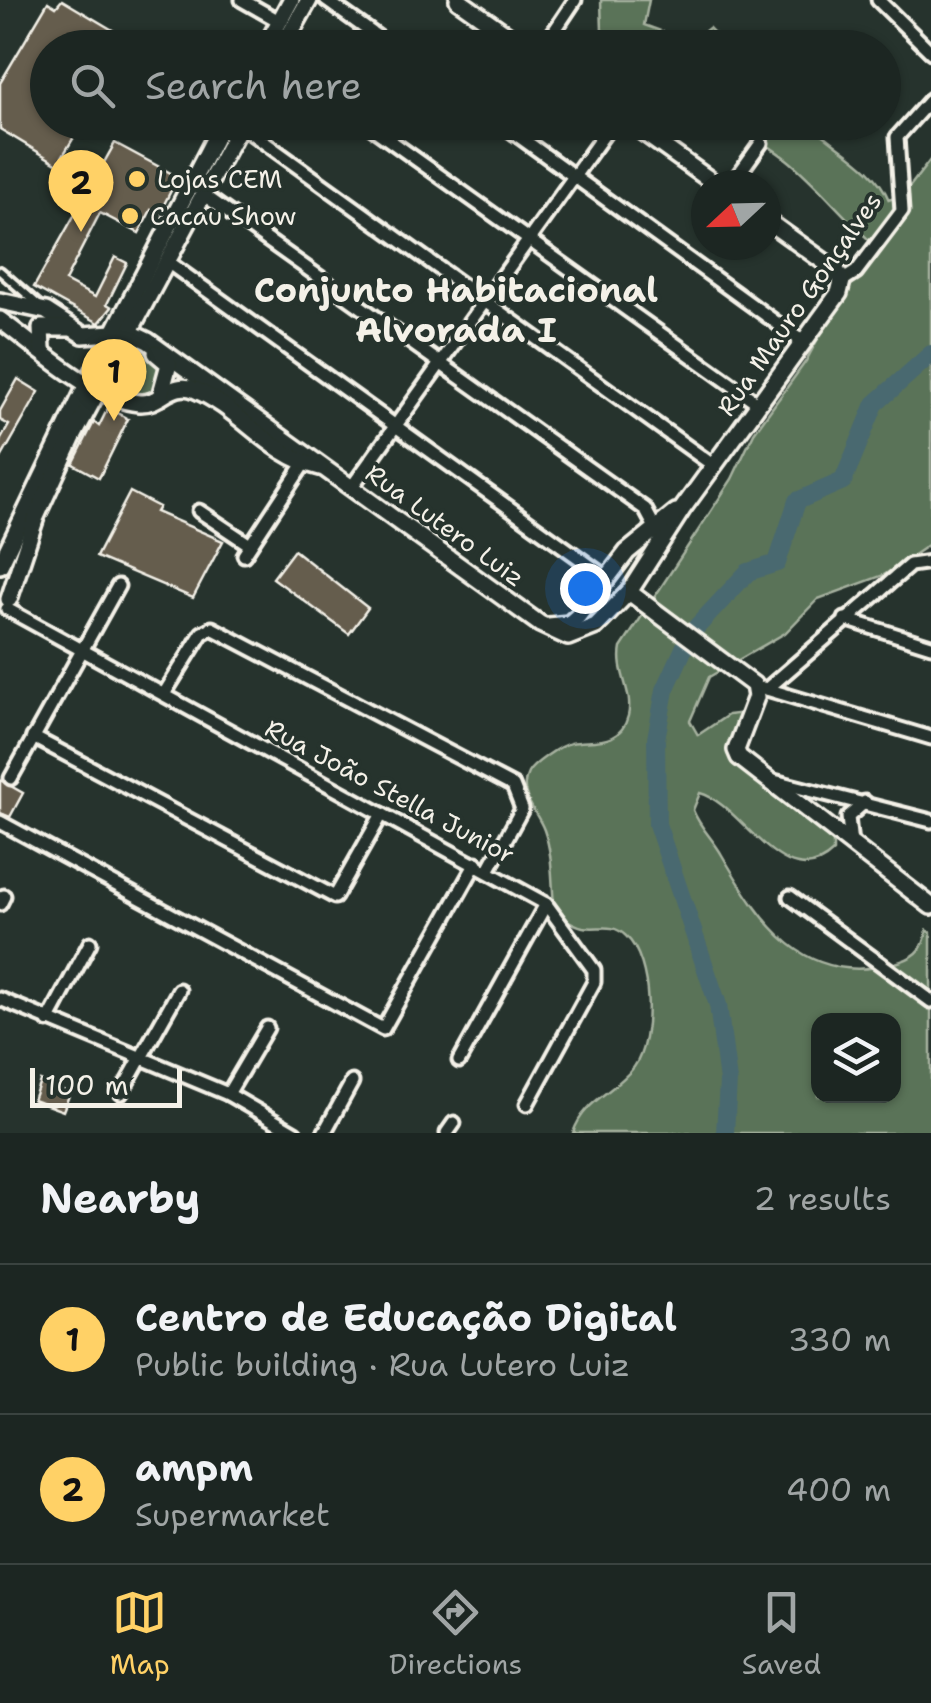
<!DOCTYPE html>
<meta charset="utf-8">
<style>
:root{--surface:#1c2622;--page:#252e2a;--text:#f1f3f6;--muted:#a0a5a5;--line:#3a4340;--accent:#ffd166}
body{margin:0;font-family:"Shantell Sans",sans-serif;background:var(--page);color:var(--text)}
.controls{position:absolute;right:30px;bottom:30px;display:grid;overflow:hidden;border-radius:20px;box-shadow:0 2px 8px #0004}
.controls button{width:90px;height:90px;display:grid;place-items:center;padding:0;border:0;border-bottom:2px solid var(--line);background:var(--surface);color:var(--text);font:50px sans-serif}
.compass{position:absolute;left:691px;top:170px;width:90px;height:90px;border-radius:50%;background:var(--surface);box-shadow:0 2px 8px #0004;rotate:248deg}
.scale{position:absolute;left:30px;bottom:25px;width:152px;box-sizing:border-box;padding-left:10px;border:5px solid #f4f1e8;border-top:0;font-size:28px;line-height:35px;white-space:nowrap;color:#f4f1e8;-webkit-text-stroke:8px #26332d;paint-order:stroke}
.you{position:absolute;left:585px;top:588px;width:35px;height:35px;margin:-25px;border:8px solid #fff;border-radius:50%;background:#1a73e8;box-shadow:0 0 0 15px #1a73e833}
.badge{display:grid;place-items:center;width:65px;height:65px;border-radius:50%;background:var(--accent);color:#111;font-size:32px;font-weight:700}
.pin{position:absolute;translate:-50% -82px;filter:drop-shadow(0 2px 5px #0008)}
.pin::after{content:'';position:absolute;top:52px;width:35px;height:30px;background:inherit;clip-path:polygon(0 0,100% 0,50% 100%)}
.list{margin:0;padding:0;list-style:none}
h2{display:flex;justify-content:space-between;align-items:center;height:130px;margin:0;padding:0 40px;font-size:42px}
h2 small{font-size:32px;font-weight:400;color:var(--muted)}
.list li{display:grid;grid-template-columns:65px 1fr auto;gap:30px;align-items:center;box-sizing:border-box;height:150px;padding:0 40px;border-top:2px solid var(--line)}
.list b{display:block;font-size:38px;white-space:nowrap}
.list p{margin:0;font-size:32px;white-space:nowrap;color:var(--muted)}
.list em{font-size:32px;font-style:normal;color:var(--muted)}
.icon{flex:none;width:55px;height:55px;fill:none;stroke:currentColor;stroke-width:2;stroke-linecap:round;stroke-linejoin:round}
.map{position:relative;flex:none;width:931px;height:1133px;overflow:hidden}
.search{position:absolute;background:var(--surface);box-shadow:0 2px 8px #0004;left:30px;right:30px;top:30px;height:110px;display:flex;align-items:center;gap:25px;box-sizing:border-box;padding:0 35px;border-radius:55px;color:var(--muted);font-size:38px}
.sheet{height:430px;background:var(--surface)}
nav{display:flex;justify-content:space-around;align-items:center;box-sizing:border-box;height:140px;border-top:2px solid var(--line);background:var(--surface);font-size:28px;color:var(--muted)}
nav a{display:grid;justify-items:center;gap:5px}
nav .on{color:var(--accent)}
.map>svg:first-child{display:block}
.green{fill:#5a7358;stroke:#a7b2a0;stroke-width:2.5;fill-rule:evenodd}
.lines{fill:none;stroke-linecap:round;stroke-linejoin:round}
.river{stroke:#4a6970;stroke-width:18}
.building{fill:#655d4e;stroke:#f4f1e8;stroke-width:2.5}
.service-casing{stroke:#f4f1e8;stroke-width:14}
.minor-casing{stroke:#f4f1e8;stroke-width:19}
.tertiary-casing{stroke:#f4f1e8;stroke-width:22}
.service{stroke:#26332d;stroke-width:6}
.minor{stroke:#26332d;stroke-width:11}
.tertiary{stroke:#26332d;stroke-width:15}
.poi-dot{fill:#ffd166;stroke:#26332d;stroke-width:4}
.labels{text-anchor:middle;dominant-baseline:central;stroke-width:8;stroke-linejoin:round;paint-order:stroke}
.poi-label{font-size:25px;fill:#f4f1e8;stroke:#26332d;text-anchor:start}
.street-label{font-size:25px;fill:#f4f1e8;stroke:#26332d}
.district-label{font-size:35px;font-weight:bold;fill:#f4f1e8;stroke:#26332d}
</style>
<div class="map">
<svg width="931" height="1133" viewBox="0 0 931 1133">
<rect width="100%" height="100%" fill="#26332d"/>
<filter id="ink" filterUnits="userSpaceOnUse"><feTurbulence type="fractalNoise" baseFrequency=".01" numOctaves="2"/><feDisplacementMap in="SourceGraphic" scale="20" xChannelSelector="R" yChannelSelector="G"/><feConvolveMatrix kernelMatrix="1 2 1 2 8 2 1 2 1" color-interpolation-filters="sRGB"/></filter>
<g filter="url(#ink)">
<!-- green -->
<g class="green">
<path d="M601,0H649L644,25L691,42L709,28L728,47H609L602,32Z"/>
<path d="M725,123H810C836,149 874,164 889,200L904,194L931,159V543L884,575L818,599L785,633L709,677L690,721L698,735L728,715L745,713L744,761L833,836V852C784,899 742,804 700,793L693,810C700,828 713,839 722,855C762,923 803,987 892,964C914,958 924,952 927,930L931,933V1133H573C584,1100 614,1093 634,1067C654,1039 653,961 626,936C612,922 599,930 583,927C574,925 564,918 555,914C551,885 554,858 544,830C537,811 517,794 528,773C532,765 560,745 571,743C592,739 620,747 628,716C634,692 616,673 621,648L732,479L754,433L806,361L870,241C814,188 798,155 725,123ZM818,1021H894V1096H818Z"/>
<path d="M137,348L156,355L161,363L156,390L139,396L118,388Z"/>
</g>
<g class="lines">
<!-- river -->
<path class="river" d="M725,1133L728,1081L718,1005L657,824L656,739L665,690L691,633L748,572L777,563L797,501L843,481L875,404L931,354"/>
</g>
<!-- building -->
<g class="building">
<path d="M62,0L131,41L127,48H48V122H83L58,164L0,129V83L48,2L56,7Z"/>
<path d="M115,143L178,177L159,214L151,210L139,233L100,213L65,281L95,297L115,257L127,263L107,304L112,307L99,323L34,287Z"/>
<path d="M18,379L39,392L0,460V441L9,425L0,420V411Z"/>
<path d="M108,408L128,419L99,478L73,464L94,422L99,426Z"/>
<path d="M130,492L159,507L156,512L223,541L193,598L96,557Z"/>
<path d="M294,550L368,608L349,634L273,578Z"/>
<path d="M0,780L23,793L10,817L0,813Z"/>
<path d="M40,1081L70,1093L63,1111L33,1100Z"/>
</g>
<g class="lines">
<defs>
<path id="service" d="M0,271L41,307"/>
<g id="minor">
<path d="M242,0L279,21"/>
<path d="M326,0L393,48"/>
<path d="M878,0L931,52"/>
<path d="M543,48L575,0"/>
<path d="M364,122L759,404"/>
<path d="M499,122L803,342"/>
<path d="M240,125L714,466"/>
<path d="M731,185L761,143"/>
<path d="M204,195L645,509L659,535"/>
<path d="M169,263L607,578"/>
<path d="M842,281L856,272L902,211L897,137L931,99"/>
<path d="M351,488L613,122"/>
<path d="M199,511L250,545"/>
<path d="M244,555L307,459"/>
<path d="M7,609L546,904L594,970V982L527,1104"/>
<path d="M845,619L931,646"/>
<path d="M763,688L931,738"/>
<path d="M767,689L910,565L931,562"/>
<path d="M164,694L202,633L212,628L513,786L522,809L488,871"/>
<path d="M33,737L335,897L382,814"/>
<path d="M11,778L118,586"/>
<path d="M770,780L931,821"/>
<path d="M0,822L383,1029L476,863"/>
<path d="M851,844L848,817L865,802"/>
<path d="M790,897L931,1001"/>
<path d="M0,904L4,896"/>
<path d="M0,999L228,1094L295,1133"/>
<path d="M48,1021L90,943"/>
<path d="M459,1061L546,904"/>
<path d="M121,1093L179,990"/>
<path d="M228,1094L267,1028"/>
<path d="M324,1133L352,1082"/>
<path d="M447,1133L454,1123"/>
</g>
<g id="tertiary">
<path d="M458,0L526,48"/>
<path d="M265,48L291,0"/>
<path d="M282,48L309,0"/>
<path d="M629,122L717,185"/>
<path d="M0,301L46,311L83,335L129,332L148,341L540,624L568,637L596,626L629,592L683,508L839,293L842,281L837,271L766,220"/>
<path d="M0,320C39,348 90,398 139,403C161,405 172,379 196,390C241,409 270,456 320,467"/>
<path d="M42,349L41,328H69"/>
<path d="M156,353L169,364L160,397"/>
<path d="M0,565L88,382L223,122"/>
<path d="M629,592L754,685L756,697L736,750L739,757L931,906"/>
<path d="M9,599L36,517L72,439L242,122"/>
<path d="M549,626L569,624L578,616L627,552L676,512"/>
</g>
</defs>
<!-- service casing -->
<use href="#service" class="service-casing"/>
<!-- minor casing -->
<use href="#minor" class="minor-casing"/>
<!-- tertiary casing -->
<use href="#tertiary" class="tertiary-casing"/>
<!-- service -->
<use href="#service" class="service"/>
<!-- minor -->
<use href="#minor" class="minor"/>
<!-- tertiary -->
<use href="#tertiary" class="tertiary"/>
</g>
</g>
<!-- markers -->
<g class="poi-dot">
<circle cx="137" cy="179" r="10"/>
<circle cx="130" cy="216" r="10"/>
</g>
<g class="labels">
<!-- poi labels -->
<g class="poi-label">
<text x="157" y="179">Lojas CEM</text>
<text x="150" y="216">Cacau Show</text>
</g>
<!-- street labels -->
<g class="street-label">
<text transform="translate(799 304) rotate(-55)">Rua Mauro Gonçalves</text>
<text transform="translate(445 525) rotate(36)">Rua Lutero Luiz</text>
<text transform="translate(390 791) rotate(28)">Rua João Stella Junior</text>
</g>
<!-- district labels -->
<g class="district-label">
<text x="456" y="289">Conjunto Habitacional<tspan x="456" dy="40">Alvorada I</tspan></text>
</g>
</g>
</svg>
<div class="controls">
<button><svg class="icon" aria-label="layers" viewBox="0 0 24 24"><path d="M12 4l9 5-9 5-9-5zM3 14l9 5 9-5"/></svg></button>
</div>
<svg class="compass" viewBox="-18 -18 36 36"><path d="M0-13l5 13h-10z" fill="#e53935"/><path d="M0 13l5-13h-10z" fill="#a0a5a5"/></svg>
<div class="scale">100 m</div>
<div class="you"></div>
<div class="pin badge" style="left:114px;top:421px">1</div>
<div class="pin badge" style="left:81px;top:232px">2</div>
<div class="search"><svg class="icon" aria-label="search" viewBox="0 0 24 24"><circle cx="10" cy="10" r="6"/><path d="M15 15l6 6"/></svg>Search here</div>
</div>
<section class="sheet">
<h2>Nearby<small>2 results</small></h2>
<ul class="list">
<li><span class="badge">1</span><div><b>Centro de Educação Digital</b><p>Public building · Rua Lutero Luiz</p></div><em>330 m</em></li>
<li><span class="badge">2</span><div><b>ampm</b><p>Supermarket</p></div><em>400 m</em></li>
</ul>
</section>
<nav>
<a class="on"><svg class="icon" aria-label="map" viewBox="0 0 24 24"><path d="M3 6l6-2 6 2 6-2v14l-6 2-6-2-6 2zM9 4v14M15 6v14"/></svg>Map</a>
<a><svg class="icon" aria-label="directions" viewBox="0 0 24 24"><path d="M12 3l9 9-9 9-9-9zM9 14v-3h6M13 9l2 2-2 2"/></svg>Directions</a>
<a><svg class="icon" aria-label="saved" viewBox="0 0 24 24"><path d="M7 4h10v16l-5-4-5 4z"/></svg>Saved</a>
</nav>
